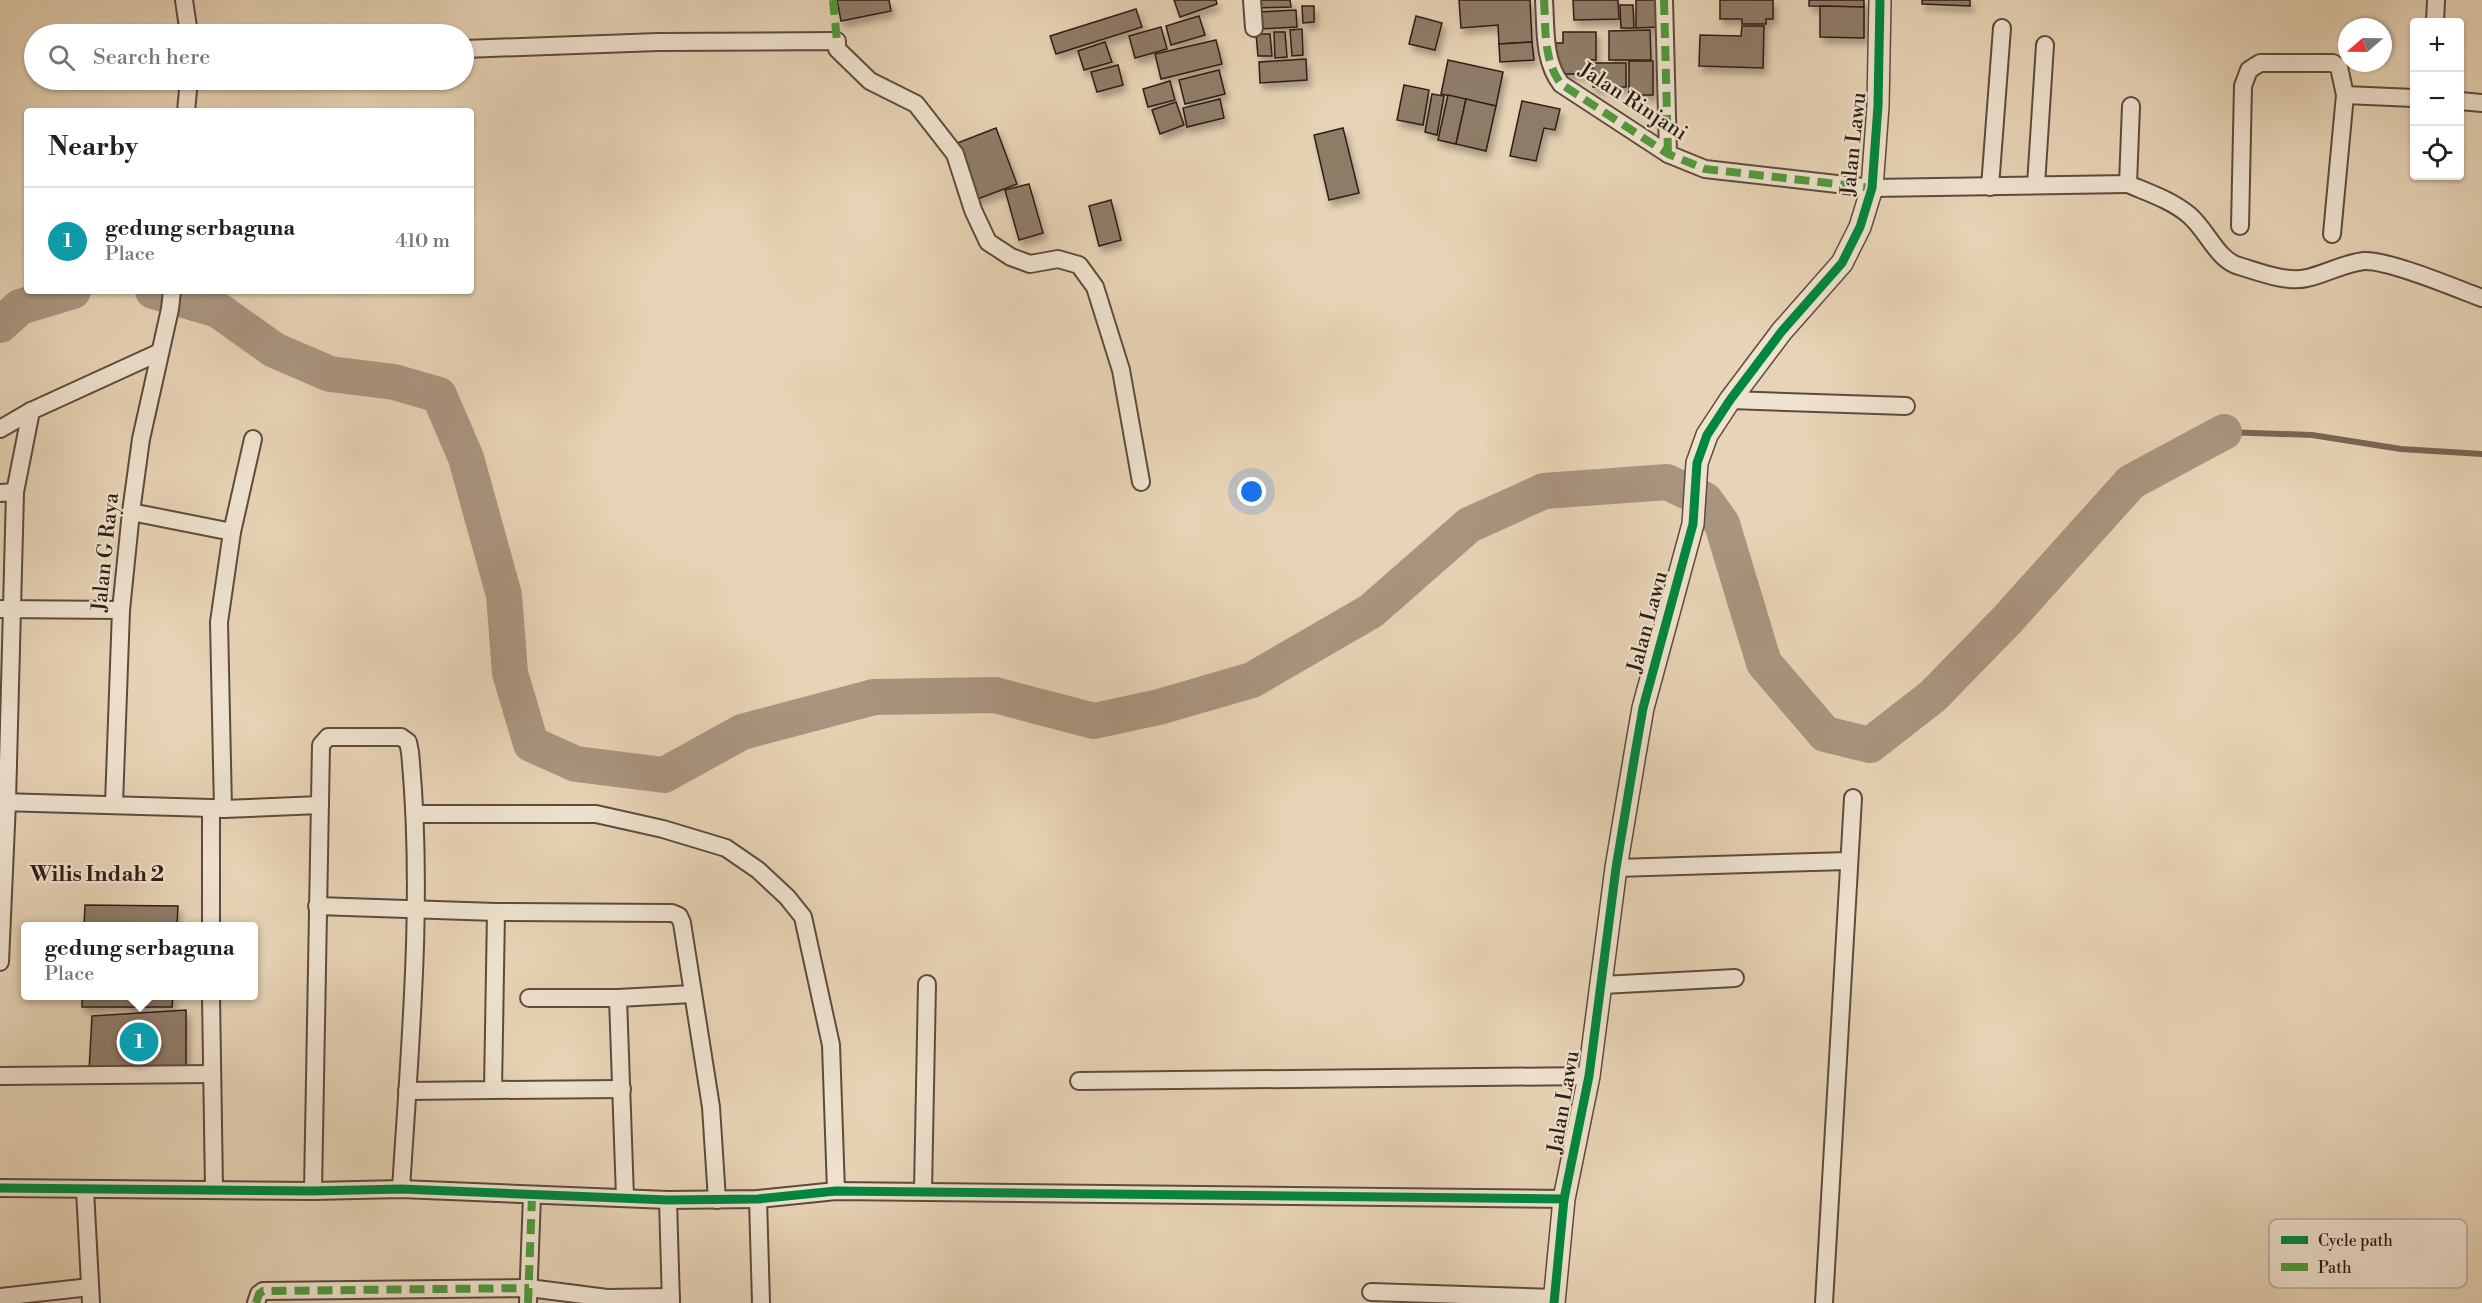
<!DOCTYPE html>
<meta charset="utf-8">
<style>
:root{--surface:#fff;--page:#f6f6f6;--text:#202124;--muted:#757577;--line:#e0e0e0;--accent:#2563eb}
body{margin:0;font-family:"Libre Bodoni",serif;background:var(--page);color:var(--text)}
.controls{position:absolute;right:18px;top:18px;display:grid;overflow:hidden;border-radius:6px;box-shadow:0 2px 4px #0004}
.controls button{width:54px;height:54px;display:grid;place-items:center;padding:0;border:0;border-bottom:2px solid var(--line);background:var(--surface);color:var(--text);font:30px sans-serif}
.compass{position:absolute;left:2338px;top:18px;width:54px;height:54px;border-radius:50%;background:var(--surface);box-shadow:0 2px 4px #0004;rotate:250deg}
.you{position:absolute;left:1252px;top:492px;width:21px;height:21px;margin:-15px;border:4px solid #fff;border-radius:50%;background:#1a73e8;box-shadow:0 0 0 9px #1a73e833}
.badge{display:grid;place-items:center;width:39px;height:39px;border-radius:50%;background:var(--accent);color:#fff;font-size:20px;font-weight:700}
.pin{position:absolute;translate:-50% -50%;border:3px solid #fff;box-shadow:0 2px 6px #0006}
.popup{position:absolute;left:21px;top:922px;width:237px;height:78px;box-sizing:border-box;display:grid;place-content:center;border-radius:6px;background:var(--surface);filter:drop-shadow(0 2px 4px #0005);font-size:20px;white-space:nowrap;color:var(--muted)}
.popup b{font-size:22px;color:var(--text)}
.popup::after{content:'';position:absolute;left:50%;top:100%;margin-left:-12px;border:12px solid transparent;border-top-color:var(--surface)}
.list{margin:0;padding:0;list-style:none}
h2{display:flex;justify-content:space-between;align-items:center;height:78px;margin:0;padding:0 24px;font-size:26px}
h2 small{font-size:20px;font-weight:400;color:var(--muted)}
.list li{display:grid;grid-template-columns:39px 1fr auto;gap:18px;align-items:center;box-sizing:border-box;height:108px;padding:0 24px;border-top:2px solid var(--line)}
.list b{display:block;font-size:22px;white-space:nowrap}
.list p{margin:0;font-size:20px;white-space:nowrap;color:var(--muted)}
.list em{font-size:20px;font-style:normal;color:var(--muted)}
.icon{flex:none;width:33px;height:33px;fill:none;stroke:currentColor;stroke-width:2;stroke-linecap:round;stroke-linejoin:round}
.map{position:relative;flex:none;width:2482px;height:1303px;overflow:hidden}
.search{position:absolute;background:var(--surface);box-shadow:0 2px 4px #0004;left:24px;top:24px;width:450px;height:66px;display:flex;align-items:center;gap:15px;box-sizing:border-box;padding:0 21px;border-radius:33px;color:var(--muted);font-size:22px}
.panel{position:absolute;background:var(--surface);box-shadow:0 2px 4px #0004;left:24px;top:108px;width:450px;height:186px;border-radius:6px}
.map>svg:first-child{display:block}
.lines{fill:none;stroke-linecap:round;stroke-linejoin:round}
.stream{stroke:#796555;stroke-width:6}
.river{stroke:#a9957f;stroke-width:36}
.building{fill:#8f7c68;stroke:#301e15;stroke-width:1.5;filter:url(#shadow)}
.minor-casing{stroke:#5e4b3d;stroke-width:20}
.tertiary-casing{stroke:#5e4b3d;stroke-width:24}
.minor{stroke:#efe2cf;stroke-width:16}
.tertiary{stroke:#efe2cf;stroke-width:21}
.quiet{stroke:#509a3d;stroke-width:8;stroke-dasharray:15 8;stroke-linecap:butt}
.cycleway-casing{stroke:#efe2cf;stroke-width:13}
.cycleway{stroke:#00873e;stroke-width:9}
.labels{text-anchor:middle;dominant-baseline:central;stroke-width:4.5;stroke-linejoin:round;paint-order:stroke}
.street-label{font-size:21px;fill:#301e15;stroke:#efe2cf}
.neighbourhood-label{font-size:22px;font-weight:bold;fill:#301e15;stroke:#efe2cf}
.key{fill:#efe2cf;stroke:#b6a797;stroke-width:1.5}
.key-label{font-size:16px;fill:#301e15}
</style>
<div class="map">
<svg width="2482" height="1303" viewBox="0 0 2482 1303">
<defs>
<filter id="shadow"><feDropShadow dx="3.5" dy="6" stdDeviation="3" flood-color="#0004"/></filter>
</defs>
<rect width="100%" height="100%" fill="#e7d3b5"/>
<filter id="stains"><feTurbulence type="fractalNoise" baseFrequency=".00333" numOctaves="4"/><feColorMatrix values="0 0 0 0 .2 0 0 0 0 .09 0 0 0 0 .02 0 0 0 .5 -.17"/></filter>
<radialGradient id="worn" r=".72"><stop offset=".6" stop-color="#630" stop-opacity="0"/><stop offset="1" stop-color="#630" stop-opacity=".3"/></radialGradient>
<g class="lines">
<!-- stream -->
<path class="stream" d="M2224,432L2312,435L2401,449L2482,454"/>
<!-- river -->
<g class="river">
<path d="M153,291L218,310L274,350L330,374L394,382L439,395L466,458L504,595L510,673L531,744L576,764L664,775L742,732L874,697L995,695L1094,721L1159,707L1252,680L1371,611L1469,525L1544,491L1667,482L1705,500L1722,524L1764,663L1825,734L1870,745L1933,696L2007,620L2131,482L2224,432"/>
<path d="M0,325L20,307L73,291"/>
</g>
</g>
<!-- building -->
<g class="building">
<path d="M837,0H889L891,11L841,21Z"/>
<path d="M1174,0H1216L1217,4L1180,17Z"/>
<path d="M1255,0H1290L1291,7L1255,8Z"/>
<path d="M1459,0H1530L1532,42L1499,44L1498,25L1461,28Z"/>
<path d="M1573,0H1618L1619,19L1574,20Z"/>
<path d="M1636,0H1657L1658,27L1636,28Z"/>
<path d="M1720,0H1773V19H1766V24H1742V19H1720Z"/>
<path d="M1809,0H1864V7L1809,6Z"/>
<path d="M1922,0H1970V6L1922,4Z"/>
<path d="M1620,5H1633L1634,28H1621Z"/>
<path d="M1302,6H1314V22L1303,23Z"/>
<path d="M1820,6L1864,7V38L1820,37Z"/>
<path d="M1136,9L1142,27L1056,54L1050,36Z"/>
<path d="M1296,10L1297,27L1259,29L1258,12Z"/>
<path d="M1199,16L1205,35L1171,45L1166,26Z"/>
<path d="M1416,16L1442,23L1435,50L1409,44Z"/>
<path d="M1742,26H1764L1763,68L1699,66L1700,35L1741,36Z"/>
<path d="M1161,27L1167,49L1135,58L1129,36Z"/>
<path d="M1302,29L1303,55L1292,56L1290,30Z"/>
<path d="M1650,30L1651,60H1609V31Z"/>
<path d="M1274,32H1285L1287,57L1275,58Z"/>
<path d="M1563,32H1596V60H1591V74H1554V43H1563Z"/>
<path d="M1256,34H1270L1272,56H1258Z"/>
<path d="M1216,40L1222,64L1161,79L1155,54Z"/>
<path d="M1105,42L1112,62L1084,70L1078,51Z"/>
<path d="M1532,42L1534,60L1500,62L1499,44Z"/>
<path d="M1306,59L1307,80L1260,83L1259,62Z"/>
<path d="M1448,60L1503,72L1496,106L1441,94Z"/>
<rect x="1629" y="61" width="24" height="34"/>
<rect x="1593" y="63" width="33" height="24"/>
<path d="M1118,65L1123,85L1097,92L1091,72Z"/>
<path d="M1219,70L1225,94L1185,104L1179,80Z"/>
<path d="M1170,81L1175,100L1148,107L1143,89Z"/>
<path d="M1404,85L1429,90L1423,125L1397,120Z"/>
<path d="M1432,94L1444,96L1437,135L1425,132Z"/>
<path d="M1448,95L1466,99L1456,144L1438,140Z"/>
<path d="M1220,99L1224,118L1187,127L1183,108Z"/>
<path d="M1466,99L1496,106L1486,151L1456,144Z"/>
<path d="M1522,101L1560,109L1555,130L1544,128L1536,161L1510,156Z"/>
<path d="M1176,102L1184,125L1160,134L1152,110Z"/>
<path d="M996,128L1017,184L975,200L955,144Z"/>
<path d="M1343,128L1359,193L1329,200L1314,135Z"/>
<path d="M1029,184L1043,233L1019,240L1005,190Z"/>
<path d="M1111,200L1121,240L1099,246L1089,206Z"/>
<path d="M85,905L178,906L177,926H84Z"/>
<path d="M82,996H173L172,1007H82Z"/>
<path d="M186,1010V1069L89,1071L92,1016Z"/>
</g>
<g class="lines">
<defs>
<g id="minor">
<path d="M184,0L189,34"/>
<path d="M1252,0L1254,28"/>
<path d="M1544,0C1546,29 1543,60 1561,84L1668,154L1705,169L1872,188L2128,184L2131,106"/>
<path d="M1664,0L1668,154"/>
<path d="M2435,22L2436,0"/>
<path d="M464,49L658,42L837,41V49L870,81L916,104L955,154L973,210L988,242L1011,257L1030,264L1058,259L1079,265L1095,287L1121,370L1141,482"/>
<path d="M2345,95L2414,98"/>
<path d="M2460,101L2482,103"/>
<path d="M186,111L189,80"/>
<path d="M2128,184C2149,193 2171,200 2189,215C2207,230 2217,260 2239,266C2259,272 2287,283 2307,278C2326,274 2344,263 2364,261C2389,260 2455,288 2482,298"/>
<path d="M2036,185L2045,45"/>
<path d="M1990,187L2002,28"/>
<path d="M2240,226L2243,86L2249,70L2260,63H2333L2339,67L2345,95L2332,234"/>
<path d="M1730,400L1906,406"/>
<path d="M0,429L31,411L160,352"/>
<path d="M15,492L31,411"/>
<path d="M0,493L15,492L7,802L0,962"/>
<path d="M131,512L232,532L219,622L223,809L211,808V926"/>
<path d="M232,532L253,439"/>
<path d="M0,609L121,610"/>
<path d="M0,802L211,808"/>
<path d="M114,804L121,610L131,512L141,439L170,309L172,291"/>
<path d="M223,809L320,805"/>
<path d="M416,814H596L663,829L726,848L758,870L787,897L803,917L831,1045L836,1191"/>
<path d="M1616,868L1848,861"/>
<path d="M317,906L496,912L672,913L679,916L682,923L711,1107L717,1200"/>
<path d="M1602,985L1735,978"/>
<path d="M211,996L214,1189"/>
<path d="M529,998H618L692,994"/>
<path d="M618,998L625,1197"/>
<path d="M0,1076L212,1074"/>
<path d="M1079,1081L1589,1076"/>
<path d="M493,1090L622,1089"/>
<path d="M407,1091L493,1090L496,912"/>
<path d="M0,1188L313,1191L401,1189L668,1200L758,1199L836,1191L1564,1199"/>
<path d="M85,1190L91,1303"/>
<path d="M313,1191L321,745L328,737H401L408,742L410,752C424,897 410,1044 401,1189"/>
<path d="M923,1191L927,984"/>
<path d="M758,1199L761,1303"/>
<path d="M668,1200L671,1303"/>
<path d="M1371,1292L1555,1298"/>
<path d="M0,1297L90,1287"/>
<path d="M256,1303L259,1294L263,1291L529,1288L607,1298L671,1297"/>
<path d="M528,1303L532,1196"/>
<path d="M1824,1303L1853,798"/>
</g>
<path id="tertiary" d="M1554,1303L1564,1199L1589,1076L1616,868L1635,754L1643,708L1693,524L1697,463L1707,435L1730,400L1782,331L1842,263L1860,227L1872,188L1878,106L1880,0"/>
</defs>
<!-- minor casing -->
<use href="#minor" class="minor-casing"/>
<!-- tertiary casing -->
<use href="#tertiary" class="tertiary-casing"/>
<!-- minor -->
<use href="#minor" class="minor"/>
<!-- tertiary -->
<use href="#tertiary" class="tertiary"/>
<!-- quiet -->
<g class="quiet">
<path d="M833,0L837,41"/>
<path d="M1544,0C1546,29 1543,60 1561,84L1668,154L1705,169L1872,188"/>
<path d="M1664,0L1668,154"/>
<path d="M256,1303L259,1294L263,1291L529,1288"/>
<path d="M528,1303L532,1196"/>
</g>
<defs>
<g id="cycleway">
<path d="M0,1188L313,1191L401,1189L668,1200L758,1199L836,1191L1564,1199"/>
<path d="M1554,1303L1564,1199L1589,1076L1616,868L1635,754L1643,708L1693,524L1697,463L1707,435L1730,400L1782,331L1842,263L1860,227L1872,188L1878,106L1880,0"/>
</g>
</defs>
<!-- cycleway casing -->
<use href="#cycleway" class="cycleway-casing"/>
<!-- cycleway -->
<use href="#cycleway" class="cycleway"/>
</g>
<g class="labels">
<!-- street labels -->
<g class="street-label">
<text transform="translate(1633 102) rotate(33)">Jalan Rinjani</text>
<text transform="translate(1854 144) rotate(-84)">Jalan Lawu</text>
<text transform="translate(106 552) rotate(-84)">Jalan G Raya</text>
<text transform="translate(1648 622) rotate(-75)">Jalan Lawu</text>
<text transform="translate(1564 1102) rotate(-80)">Jalan Lawu</text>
</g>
<!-- neighbourhood labels -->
<g class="neighbourhood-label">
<text x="97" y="874">Wilis Indah 2</text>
</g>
</g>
<!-- legend -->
<rect x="2269" y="1219" width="198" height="69" rx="9" class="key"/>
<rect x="2281" y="1236" width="27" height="8" fill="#00873e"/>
<rect x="2281" y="1263" width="27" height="8" fill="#509a3d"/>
<g class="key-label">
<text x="2318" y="1246">Cycle path</text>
<text x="2318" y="1273">Path</text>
</g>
<rect width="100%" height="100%" filter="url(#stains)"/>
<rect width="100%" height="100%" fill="url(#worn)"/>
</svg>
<div class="controls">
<button>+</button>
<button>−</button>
<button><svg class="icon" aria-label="locate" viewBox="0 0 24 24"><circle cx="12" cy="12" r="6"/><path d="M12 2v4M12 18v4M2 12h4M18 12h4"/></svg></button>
</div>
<svg class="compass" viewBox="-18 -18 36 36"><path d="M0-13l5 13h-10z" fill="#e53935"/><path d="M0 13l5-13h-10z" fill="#757577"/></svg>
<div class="you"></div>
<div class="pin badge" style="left:139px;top:1042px;background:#0f9aa8">1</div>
<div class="popup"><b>gedung serbaguna</b>Place</div>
<div class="search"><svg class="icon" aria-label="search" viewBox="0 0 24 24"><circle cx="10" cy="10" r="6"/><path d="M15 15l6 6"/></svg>Search here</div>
<section class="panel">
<h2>Nearby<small></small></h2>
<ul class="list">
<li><span class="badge" style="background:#0f9aa8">1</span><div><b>gedung serbaguna</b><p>Place</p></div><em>410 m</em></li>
</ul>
</section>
</div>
